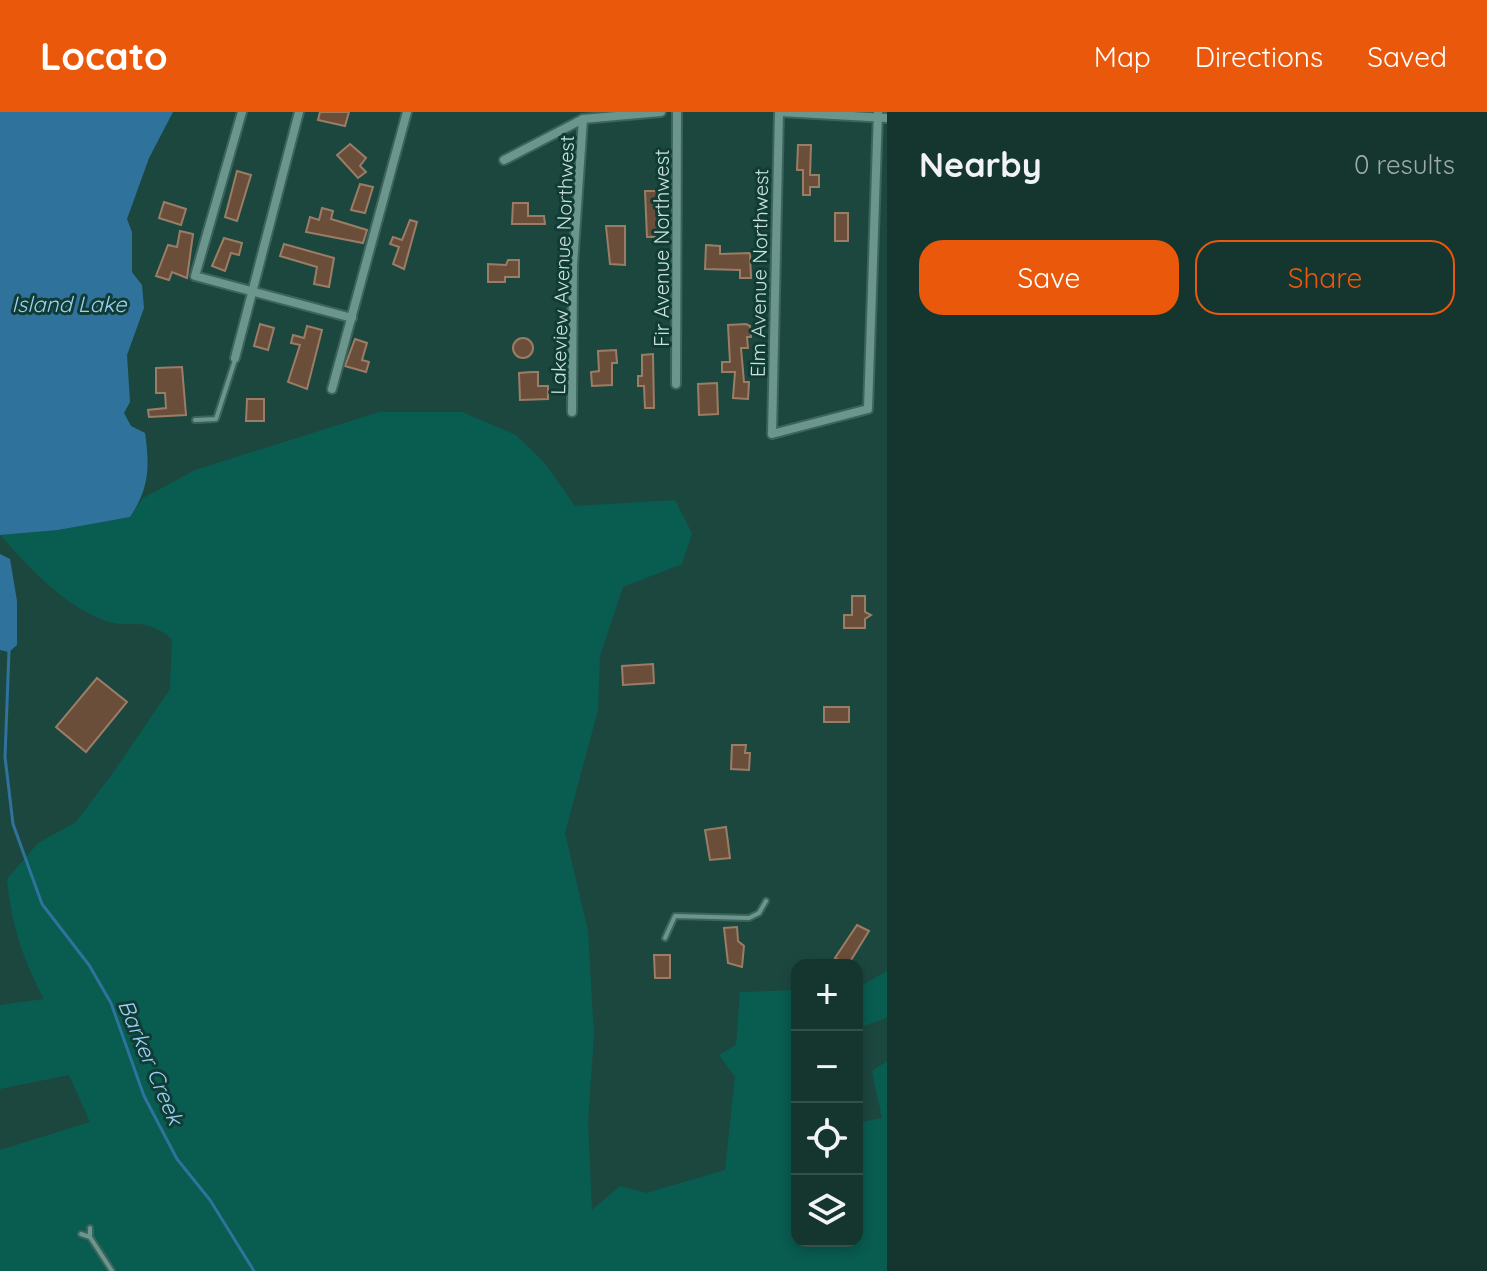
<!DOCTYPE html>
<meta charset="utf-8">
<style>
:root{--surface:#15352f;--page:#22403b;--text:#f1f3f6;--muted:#9dabaa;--line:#34504b;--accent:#ea580c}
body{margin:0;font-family:Quicksand,sans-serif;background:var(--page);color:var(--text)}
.controls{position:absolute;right:24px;bottom:24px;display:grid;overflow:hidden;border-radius:16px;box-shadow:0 4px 12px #0003}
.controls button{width:72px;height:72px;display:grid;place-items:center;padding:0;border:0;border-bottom:2px solid var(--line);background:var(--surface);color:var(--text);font:40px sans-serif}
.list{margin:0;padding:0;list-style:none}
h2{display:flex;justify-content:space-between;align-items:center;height:104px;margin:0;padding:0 32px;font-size:34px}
h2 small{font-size:26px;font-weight:400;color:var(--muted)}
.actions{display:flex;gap:16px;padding:24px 32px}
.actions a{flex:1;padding:18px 0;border:2px solid var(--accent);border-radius:24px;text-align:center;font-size:28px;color:var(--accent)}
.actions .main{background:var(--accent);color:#fff}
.icon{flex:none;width:44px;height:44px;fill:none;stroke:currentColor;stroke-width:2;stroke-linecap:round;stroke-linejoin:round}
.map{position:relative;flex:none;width:887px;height:1159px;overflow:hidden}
header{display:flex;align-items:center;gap:48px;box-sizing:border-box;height:112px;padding:0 40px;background:var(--accent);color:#fff}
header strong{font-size:38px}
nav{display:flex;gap:44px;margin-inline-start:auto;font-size:28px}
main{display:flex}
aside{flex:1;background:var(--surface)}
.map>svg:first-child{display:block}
.green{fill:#095c50}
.water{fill:#2f739d}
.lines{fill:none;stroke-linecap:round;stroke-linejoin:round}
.stream{stroke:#2f739d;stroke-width:3}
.building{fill:#6a4e39;stroke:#9b7d66;stroke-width:2}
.lane-casing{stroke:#3d635d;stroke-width:8}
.street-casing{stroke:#3d635d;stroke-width:12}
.lane{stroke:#6a968c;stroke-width:4}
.street{stroke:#6a968c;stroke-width:8}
.labels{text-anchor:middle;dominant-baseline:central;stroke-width:6;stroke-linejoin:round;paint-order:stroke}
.street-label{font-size:20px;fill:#cbe2dc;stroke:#103c35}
.water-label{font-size:22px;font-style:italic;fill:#9dd1f6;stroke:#103c35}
</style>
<header>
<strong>Locato</strong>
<nav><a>Map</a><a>Directions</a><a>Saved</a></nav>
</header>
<main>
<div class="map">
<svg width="887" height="1159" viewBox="0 0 887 1159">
<rect width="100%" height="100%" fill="#1c473f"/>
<!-- green -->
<g class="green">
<path d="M379,300H462L516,323L544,350L575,394L675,388L692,421L682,452L623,475L600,544L598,598L565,721L588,819L594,923L588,1010L592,1098L620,1074L646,1081L725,1058L735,965L719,943L736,933L740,880L797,878V927L792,928L797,983V1129H857V1011L882,1006L872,959L887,949V1159H0V1038L90,1010L69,963L0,977V893L44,887C23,848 11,811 7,767L38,731L76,710L115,658L170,577L172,527C139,501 130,520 101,507C60,490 29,455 0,423L58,418L130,405L143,386L195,358Z"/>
<path d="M887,859V906L857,916V876Z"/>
</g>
<!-- water -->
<g class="water">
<path d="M0,0H173L149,46L127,107L132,120V160L142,173L144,196L127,243L130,290L124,301L131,314L145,321C150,355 149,377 130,405L58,418L0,423Z"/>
<path d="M0,442L10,447L17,489V533L9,540L0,538Z"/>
</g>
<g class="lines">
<!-- stream -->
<path class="stream" d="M9,539L5,645L13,712L42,792L89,853L111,891L144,984L177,1047L210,1088L254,1159"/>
</g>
<!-- building -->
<g class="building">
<path d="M320,0H349L345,14L318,8Z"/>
<path d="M350,32L366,46L360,54L366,60L358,66L337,43Z"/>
<path d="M798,33H811L810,63H819V75H810V83H803V58H797Z"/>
<path d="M237,59L251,63L237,109L225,105Z"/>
<path d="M360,72L373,75L365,101L351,98Z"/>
<path d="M645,79H660L662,125H647Z"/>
<path d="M164,90L186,97L181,113L159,106Z"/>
<path d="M513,91H528V104H544L545,112H512Z"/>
<path d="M322,96L333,99L331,107L367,118L363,131L306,120L310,105L319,108Z"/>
<rect x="835" y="101" width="13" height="28"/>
<path d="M410,108L417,110L404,157L393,152L399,135L390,132L393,125L402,128Z"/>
<path d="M606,114H625V153L610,152Z"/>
<path d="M180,119L193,122L187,166L172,160L169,168L156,164L168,133L177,135Z"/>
<path d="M224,126L242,131L239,143L231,141L225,159L212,154Z"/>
<path d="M284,132L334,146L329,175L314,172L317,155L280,144Z"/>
<path d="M706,133L720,134V142L750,141L751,166H740V158L705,157Z"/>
<path d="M508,148H519V165H505V170H488V152L506,153Z"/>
<path d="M260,212L274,216L268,238L254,234Z"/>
<path d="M746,212L750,214L751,225H747L748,236H741L744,270H749L748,287L733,286L735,260H722V250H730L728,213Z"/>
<path d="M307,214L322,218L307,277L288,270L300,233L291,231L293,223L304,226Z"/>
<circle cx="523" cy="236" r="10"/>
<path d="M355,227L367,231L362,248L369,250L366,260L345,254Z"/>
<path d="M616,238L617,251H612V273L592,274L591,260L599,259L598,239Z"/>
<path d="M653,242L654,296H645L644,274H638V264H642V243Z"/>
<path d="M182,255L186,303L149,305L148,298L166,296L165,281H156V256Z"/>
<path d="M532,260H538V274H548V287L520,288L519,261Z"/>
<path d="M717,271L718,302L699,303L698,272Z"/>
<path d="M247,287H264V309H246Z"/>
<path d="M852,484H865V500L871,503L865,507V516H844V503H852Z"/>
<path d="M653,552L654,571L623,573L622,554Z"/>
<path d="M97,566L127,590L86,640L56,615Z"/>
<rect x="824" y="595" width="25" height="15"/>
<path d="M732,633H746L745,641H750L749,658L731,657Z"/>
<path d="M726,715L730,746L710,748L705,718Z"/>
<path d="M857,813L869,819L848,853L835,846Z"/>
<path d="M737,815L738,829L744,834L742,855L728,851L724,816Z"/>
<path d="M654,843H670V866H655Z"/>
</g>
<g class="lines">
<defs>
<g id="lane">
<path d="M195,308L216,307L235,248"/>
<path d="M665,826L675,804L749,806L759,801L766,789"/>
<path d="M90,1116V1125L112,1159"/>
<path d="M81,1122L90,1125"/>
</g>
<g id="street">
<path d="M242,0L195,164L352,206"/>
<path d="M779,0L772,322L868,297L878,0"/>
<path d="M780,0L887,6"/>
<path d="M504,48L583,7L661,0"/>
<path d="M235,246L299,0"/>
<path d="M676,272L677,0"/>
<path d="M332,277L407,0"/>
<path d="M572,300L573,153L583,7"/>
</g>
</defs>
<!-- lane casing -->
<use href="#lane" class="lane-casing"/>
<!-- street casing -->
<use href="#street" class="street-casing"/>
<!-- lane -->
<use href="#lane" class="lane"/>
<!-- street -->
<use href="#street" class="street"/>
</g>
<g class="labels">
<!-- street labels -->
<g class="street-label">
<text transform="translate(661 136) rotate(-90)">Fir Avenue Northwest</text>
<text transform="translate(562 153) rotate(-88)">Lakeview Avenue Northwest</text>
<text transform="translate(759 161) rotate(-89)">Elm Avenue Northwest</text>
</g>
<!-- water labels -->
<g class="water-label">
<text x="69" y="192">Island Lake</text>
<text transform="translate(151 950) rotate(67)">Barker Creek</text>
</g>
</g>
</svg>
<div class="controls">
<button>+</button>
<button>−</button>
<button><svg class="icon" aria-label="locate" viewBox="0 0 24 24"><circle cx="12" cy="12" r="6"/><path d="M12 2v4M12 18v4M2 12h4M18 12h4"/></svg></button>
<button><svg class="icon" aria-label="layers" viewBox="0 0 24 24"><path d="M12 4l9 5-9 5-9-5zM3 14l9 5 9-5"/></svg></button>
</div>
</div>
<aside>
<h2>Nearby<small>0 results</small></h2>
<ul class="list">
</ul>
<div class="actions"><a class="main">Save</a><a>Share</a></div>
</aside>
</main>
